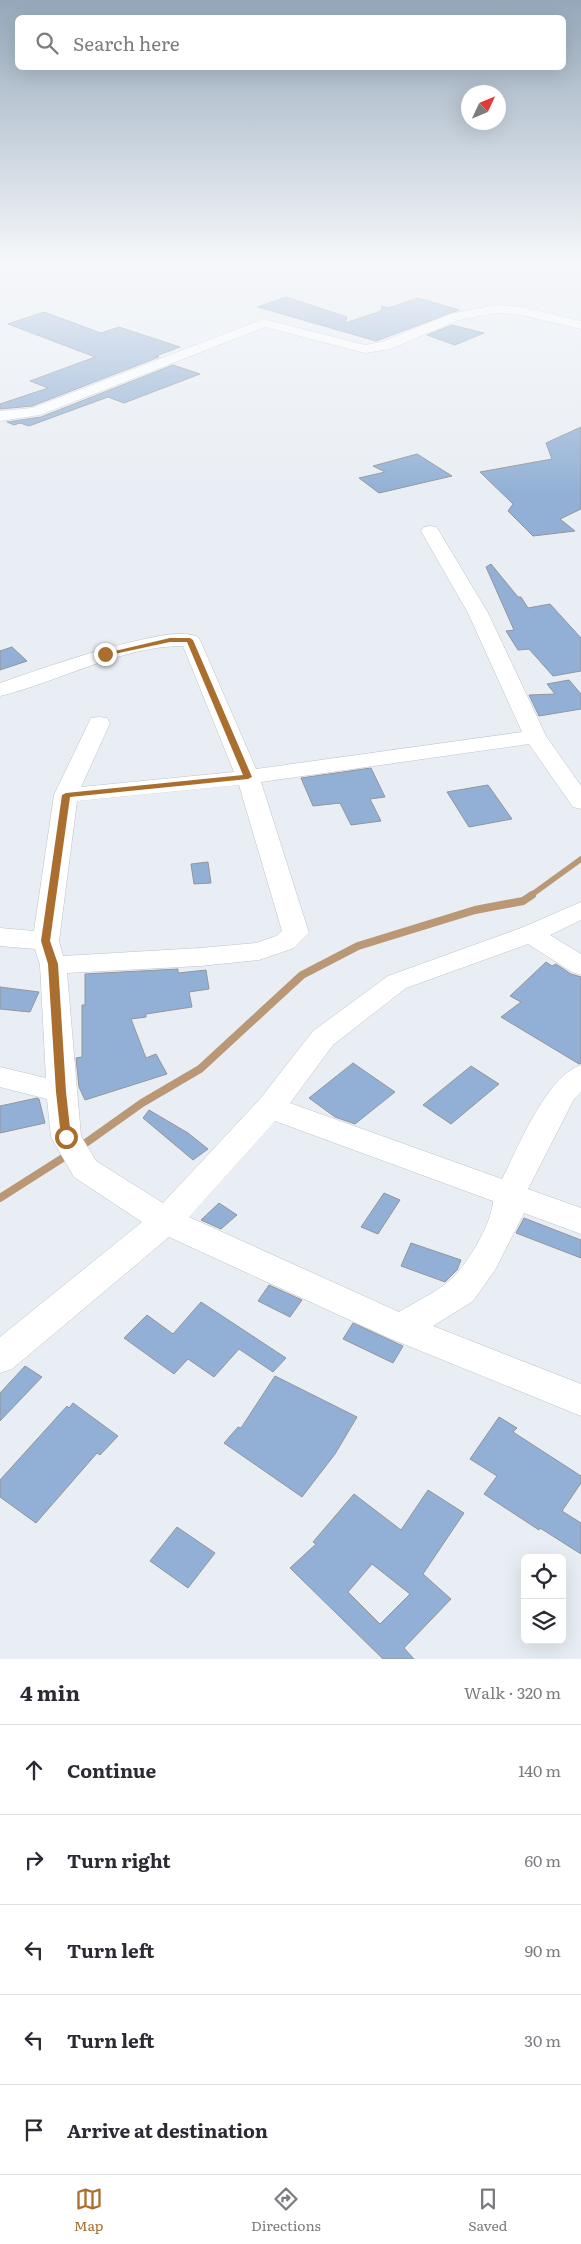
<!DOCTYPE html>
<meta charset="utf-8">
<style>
:root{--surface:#fff;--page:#f2f2f3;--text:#2b2b33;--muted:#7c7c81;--line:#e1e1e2;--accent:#aa6f2f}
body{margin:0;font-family:Literata,serif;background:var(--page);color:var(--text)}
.controls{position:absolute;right:15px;bottom:15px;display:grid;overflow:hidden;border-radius:8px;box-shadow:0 5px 20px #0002}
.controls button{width:45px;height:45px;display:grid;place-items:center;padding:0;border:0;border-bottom:1px solid var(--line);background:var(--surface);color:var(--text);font:25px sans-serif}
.compass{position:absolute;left:461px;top:85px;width:45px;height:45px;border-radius:50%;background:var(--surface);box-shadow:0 5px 20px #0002;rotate:46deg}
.stop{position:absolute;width:15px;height:15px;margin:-11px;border:4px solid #aa6f2f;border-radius:50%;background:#fff}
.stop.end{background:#aa6f2f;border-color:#fff;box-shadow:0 1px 5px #0008}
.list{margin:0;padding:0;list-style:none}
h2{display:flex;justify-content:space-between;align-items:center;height:65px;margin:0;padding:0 20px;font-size:21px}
h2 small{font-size:16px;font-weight:400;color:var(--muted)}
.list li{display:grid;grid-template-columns:32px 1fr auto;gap:15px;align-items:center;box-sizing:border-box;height:90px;padding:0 20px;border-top:1px solid var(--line)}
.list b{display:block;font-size:19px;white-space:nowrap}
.list em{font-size:16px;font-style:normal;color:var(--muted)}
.icon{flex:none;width:28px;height:28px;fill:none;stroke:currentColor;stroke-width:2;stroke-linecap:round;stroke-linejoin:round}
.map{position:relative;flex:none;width:581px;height:1659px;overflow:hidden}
.search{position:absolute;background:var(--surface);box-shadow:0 5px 20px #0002;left:15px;right:15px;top:15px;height:55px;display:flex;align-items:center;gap:12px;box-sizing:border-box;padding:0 18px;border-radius:8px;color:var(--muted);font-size:19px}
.sheet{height:515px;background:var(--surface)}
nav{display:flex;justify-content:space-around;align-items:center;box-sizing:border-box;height:70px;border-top:1px solid var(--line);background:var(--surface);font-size:14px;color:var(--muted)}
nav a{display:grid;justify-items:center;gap:2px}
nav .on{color:var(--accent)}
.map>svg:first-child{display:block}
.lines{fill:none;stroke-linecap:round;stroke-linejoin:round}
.stream-far1{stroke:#ba9775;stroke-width:5.5}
.stream{stroke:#ba9775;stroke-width:8}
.building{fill:#92b0d5;stroke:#92969b;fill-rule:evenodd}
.minor-casing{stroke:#bec3c9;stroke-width:1}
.minor{fill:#fff;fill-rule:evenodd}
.route{fill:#aa6f2f}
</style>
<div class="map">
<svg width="581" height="1659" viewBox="0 0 581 1659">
<rect width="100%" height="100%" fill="#e9eef4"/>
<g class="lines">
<!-- stream-far1 -->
<path class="stream-far1" d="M530,896L581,859"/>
<!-- stream -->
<g class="stream">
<path d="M80,1147L142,1103L200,1069L302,975L358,946L475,910L523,901L532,895"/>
<path d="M0,1198L69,1154"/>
</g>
</g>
<!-- building -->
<g class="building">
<path d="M286,297L347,317L345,323L381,311L382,306L389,308L418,298L459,310L376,341L258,307Z"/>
<path d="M44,312L101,333L119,327L180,347L156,356L159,357L32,406L0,409V404L48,388L30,381L95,357L8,324Z"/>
<path d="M452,325L484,333L455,345L427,335Z"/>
<path d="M173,365L200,374L124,403L108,397L29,426L20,423L14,425L7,422L41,417Z"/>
<path d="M581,427V509L560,519L575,531L533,536L508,511L513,504L480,472L552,459L546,443Z"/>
<path d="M417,454L452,476L379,493L359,478L385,472L373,466Z"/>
<path d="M491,564L518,597H521L528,608L550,604L581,638V671L553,676L529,649L518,650L506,631L514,630L486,567Z"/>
<path d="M12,647L27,661L0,670V651Z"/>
<path d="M569,680L581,694V709L539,716L529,695L555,694L547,684Z"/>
<path d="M371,768L385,797L370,799L381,821L351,825L340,803L313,806L301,778Z"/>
<path d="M488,785L512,819L469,827L447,792Z"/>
<path d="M208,862L211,883L194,884L191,864Z"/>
<path d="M546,962L552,966L556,964L571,974L581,977V1063L579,1064L501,1017L521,1002L510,996Z"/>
<path d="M178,969V973L206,970L209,989L189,992L192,1007L146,1014V1017L131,1019L146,1058L156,1054L167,1074L85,1100L79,1087L76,1058L82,1057V1005H85V974Z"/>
<path d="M0,987L39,992L30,1012L0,1009Z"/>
<path d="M353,1063L395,1092L355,1124L335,1117L309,1098Z"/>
<path d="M471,1066L499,1084L451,1124L423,1105Z"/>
<path d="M37,1098L39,1099L45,1123L0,1133V1106Z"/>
<path d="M149,1110L188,1133L208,1149L193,1160L143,1118Z"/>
<path d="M384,1193L400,1200L378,1234L361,1227Z"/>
<path d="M219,1203L237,1215L221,1229L201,1220Z"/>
<path d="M524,1218L581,1240V1258L516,1233Z"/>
<path d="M411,1243L461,1260L457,1270L445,1282L401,1266Z"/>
<path d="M269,1285L302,1300L290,1317L258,1301Z"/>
<path d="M201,1302L286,1358L273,1372L239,1349L214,1377L188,1359L174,1374L124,1338L147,1315L173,1334Z"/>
<path d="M353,1323L403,1346L393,1363L343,1339Z"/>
<path d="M25,1366L42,1377L0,1421V1393Z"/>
<path d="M275,1376L357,1417L335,1454L302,1497L224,1443L238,1427L241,1428Z"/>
<path d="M73,1403L118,1436L100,1455L97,1453L36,1523L0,1497V1480L67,1406L69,1408Z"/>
<path d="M499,1417L517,1428L513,1432L581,1476V1483L562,1511L581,1523V1554L540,1528L539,1530L484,1494L497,1476L470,1459Z"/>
<path d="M428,1490L464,1513L423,1574L451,1599L404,1648L414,1659H383L290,1568L316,1544L313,1542L354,1494L401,1530ZM372,1564L410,1594L380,1624L348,1592Z"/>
<path d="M177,1527L215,1553L188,1588L150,1561Z"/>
</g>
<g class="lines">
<defs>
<g id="minor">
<path d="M496,305L521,307L581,321V329L521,315L496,313L459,320L390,349L365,353L265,327L40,415L0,421V411L32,408L264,319L365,345L382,342L450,314Z"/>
<path d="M430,526L436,527L439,531L488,613L546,736L581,786V809L573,807L529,744L261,782L309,933L294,948L259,960L200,966L67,973L81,1136L96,1161L163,1203L260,1099L313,1031L388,976L521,928L581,902V920L550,935L581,954V975L572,972L528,944L406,988L333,1045L290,1103L502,1179C518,1148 547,1075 581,1065V1092L574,1099L528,1189L581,1208V1234L524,1213L495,1270L473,1301L433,1326L581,1384V1416L389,1338L169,1237L12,1369L0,1373V1337L142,1222L74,1177L51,1137L47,1099L0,1087V1067L46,1078L40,965L35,949L0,946V928L34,931L54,795L91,718L99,717L107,718L110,723L81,787L234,772L183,646C121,646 59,682 0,696V683C46,667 92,651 140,640C159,636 178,631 197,636L200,640L256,769L522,732L468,613L421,531L424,527ZM239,785L282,931L276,936L256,943L200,948L63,956L59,941L77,801ZM275,1121L493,1201C492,1224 466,1267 449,1281C435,1293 415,1302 399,1312L189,1217Z"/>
</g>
</defs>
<!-- minor casing -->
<use href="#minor" class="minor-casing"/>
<!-- minor -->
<use href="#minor" class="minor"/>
</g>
<!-- sky -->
<linearGradient id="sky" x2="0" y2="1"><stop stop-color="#95a8ba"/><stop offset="0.53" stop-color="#f5f7fa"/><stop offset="1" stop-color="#f5f7fa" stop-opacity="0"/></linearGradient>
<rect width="581" height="493" fill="url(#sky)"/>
<!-- route -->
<path class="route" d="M170,638H190L193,640L252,777L248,779L70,797L50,941L58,964L66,1092L71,1137L66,1141L61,1137L56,1092L48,964L41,941L62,795L66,793L243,775L187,642H170L105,656L102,654Z"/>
</svg>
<div class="controls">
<button><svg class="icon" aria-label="locate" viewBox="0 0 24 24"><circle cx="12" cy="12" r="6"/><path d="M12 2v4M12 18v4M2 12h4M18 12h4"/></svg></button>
<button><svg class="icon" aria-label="layers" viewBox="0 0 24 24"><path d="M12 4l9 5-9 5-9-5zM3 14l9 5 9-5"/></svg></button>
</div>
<svg class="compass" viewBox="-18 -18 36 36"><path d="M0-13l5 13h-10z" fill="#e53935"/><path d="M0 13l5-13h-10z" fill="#7c7c81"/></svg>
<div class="stop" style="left:66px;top:1137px"></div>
<div class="stop end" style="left:105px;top:654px"></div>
<div class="search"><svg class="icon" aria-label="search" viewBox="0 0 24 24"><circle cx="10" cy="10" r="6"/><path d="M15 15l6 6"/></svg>Search here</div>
</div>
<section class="sheet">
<h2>4 min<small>Walk · 320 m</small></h2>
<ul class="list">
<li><svg class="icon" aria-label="ahead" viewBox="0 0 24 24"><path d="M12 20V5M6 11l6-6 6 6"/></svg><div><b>Continue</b></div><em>140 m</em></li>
<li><svg class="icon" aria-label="right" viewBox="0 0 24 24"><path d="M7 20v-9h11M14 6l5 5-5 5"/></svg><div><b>Turn right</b></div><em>60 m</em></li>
<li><svg class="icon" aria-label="left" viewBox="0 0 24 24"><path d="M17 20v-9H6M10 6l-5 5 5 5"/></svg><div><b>Turn left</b></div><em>90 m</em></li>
<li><svg class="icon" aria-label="left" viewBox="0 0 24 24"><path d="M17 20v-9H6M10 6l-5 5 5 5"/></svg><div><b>Turn left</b></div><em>30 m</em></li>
<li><svg class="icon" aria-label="arrive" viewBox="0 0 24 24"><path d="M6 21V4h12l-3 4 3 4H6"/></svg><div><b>Arrive at destination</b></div></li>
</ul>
</section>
<nav>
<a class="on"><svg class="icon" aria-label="map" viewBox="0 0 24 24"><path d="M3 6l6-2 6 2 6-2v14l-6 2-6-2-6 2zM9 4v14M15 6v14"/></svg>Map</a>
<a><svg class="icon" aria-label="directions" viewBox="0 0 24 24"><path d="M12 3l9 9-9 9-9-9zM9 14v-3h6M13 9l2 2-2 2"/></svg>Directions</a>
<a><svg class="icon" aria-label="saved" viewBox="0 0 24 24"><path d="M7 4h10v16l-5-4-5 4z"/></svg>Saved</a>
</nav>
